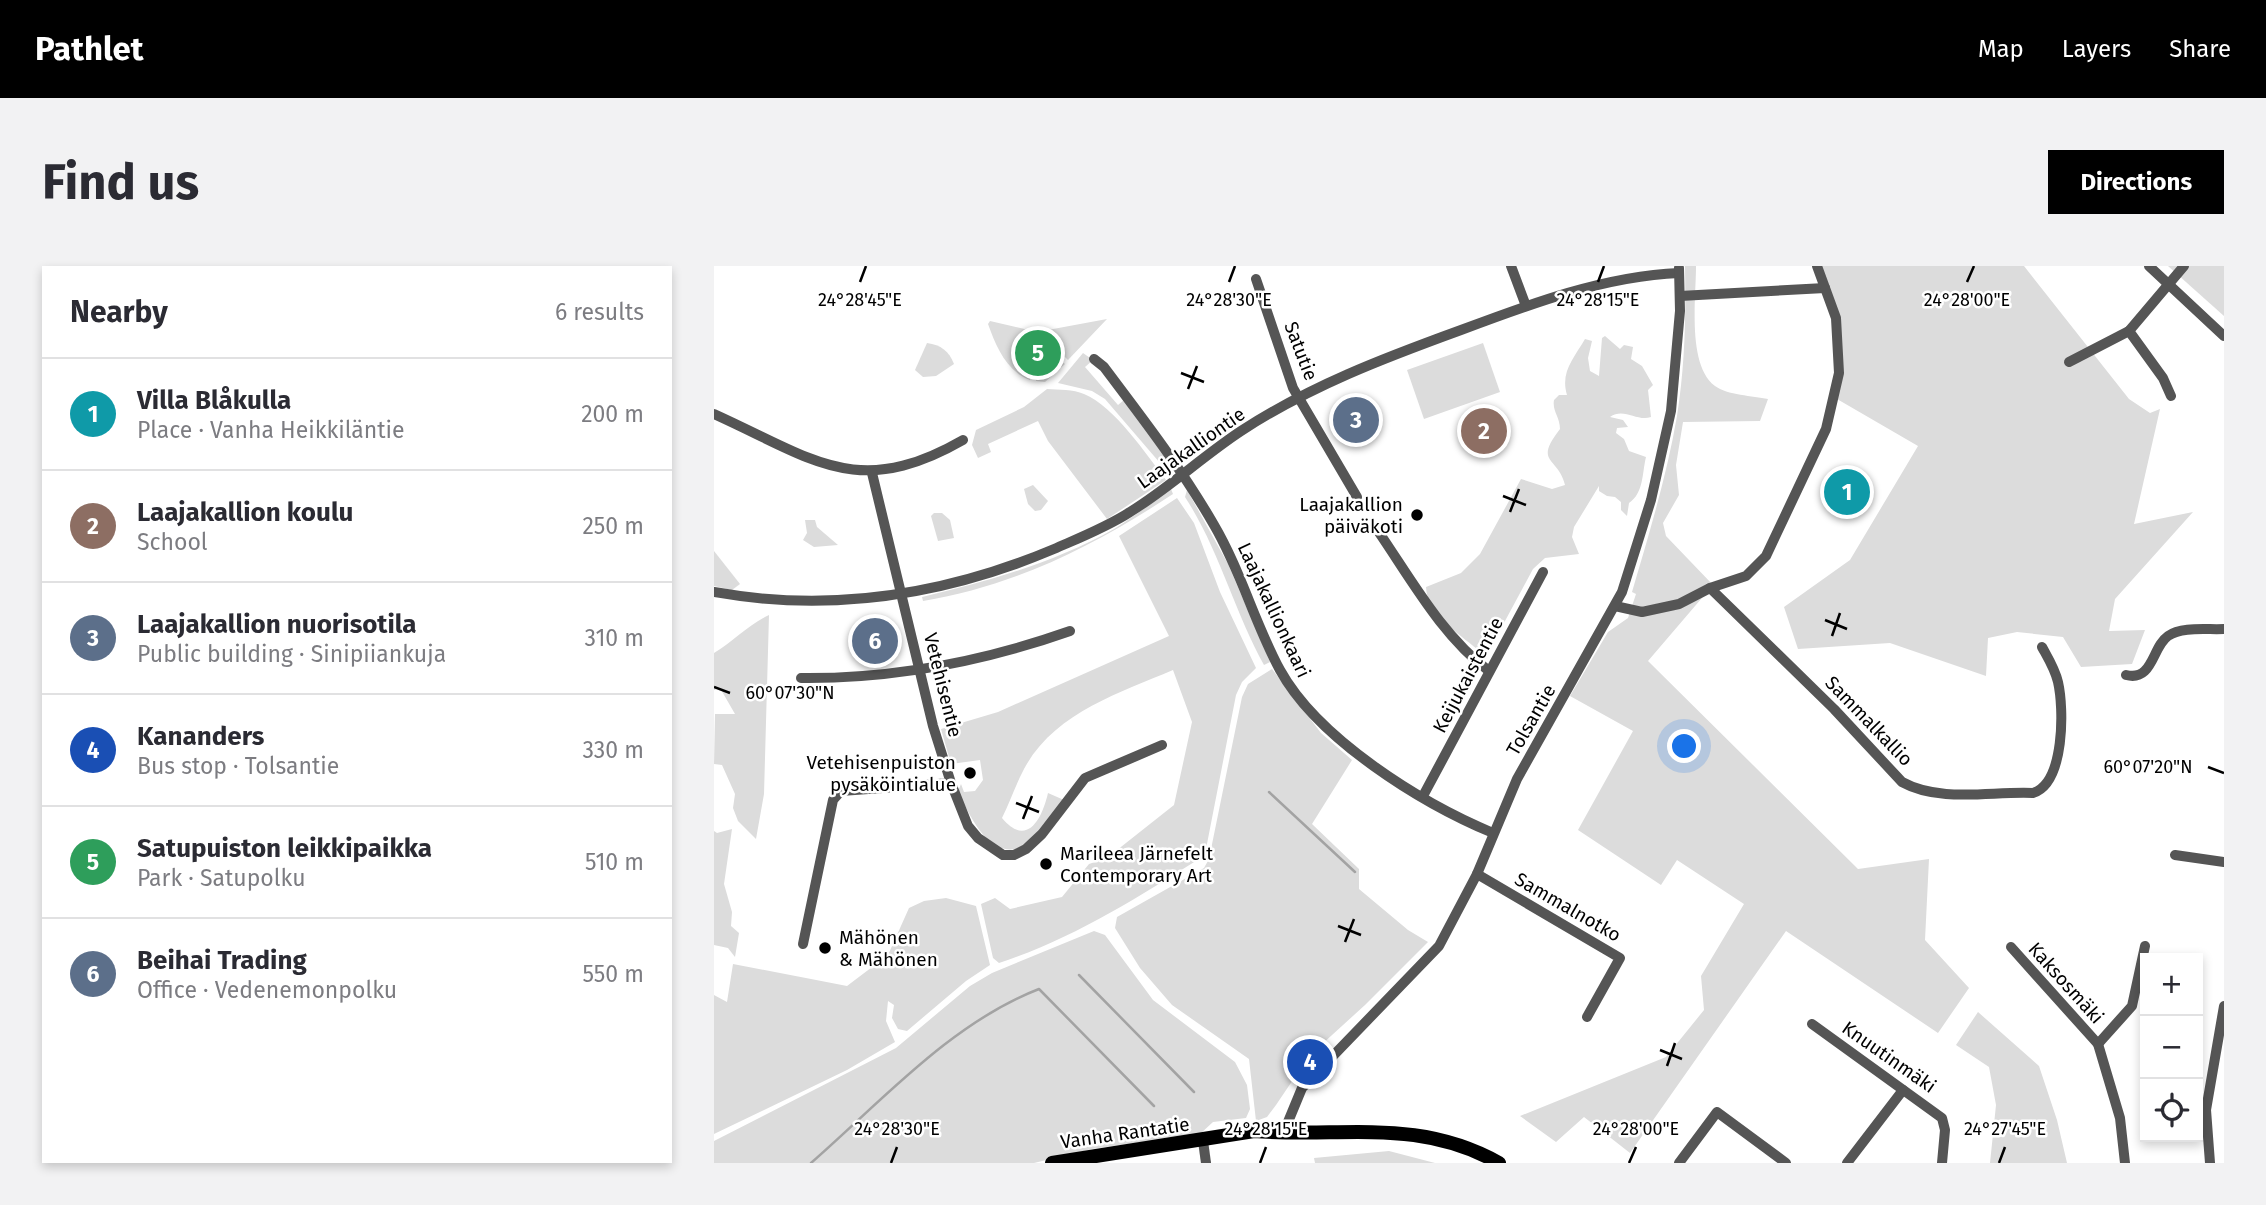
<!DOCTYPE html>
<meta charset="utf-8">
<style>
:root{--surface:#fff;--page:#f2f2f3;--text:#2b2b33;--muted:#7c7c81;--line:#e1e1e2;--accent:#000}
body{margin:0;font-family:"Fira Sans",sans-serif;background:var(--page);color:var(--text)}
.controls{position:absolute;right:21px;bottom:21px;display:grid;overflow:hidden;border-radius:0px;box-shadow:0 4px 10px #0003}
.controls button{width:63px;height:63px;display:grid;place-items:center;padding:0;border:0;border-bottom:2px solid var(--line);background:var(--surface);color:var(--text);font:35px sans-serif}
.you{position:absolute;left:971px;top:481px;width:24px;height:24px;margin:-18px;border:5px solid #fff;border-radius:50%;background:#1a73e8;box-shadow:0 0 0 10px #1a73e833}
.badge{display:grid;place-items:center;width:46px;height:46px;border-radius:50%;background:var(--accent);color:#fff;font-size:23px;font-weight:700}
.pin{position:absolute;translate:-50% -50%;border:4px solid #fff;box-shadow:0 2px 7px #0006}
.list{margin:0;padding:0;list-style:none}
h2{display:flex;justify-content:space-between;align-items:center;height:91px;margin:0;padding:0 28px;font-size:30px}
h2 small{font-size:23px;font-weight:400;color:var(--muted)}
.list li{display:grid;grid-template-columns:46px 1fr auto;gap:21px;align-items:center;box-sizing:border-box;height:112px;padding:0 28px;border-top:2px solid var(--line)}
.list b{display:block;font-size:26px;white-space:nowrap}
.list p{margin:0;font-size:23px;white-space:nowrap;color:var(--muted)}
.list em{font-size:23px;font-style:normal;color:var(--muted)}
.icon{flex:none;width:38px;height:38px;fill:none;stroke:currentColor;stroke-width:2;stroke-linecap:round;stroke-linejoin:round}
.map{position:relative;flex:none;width:1510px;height:897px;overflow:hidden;border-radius:0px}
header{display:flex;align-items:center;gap:42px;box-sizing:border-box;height:98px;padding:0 35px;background:var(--accent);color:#fff}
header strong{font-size:33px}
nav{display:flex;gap:38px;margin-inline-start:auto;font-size:24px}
.intro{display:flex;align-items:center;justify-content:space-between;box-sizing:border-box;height:168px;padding:0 42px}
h1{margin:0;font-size:49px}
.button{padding:18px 32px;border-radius:0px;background:var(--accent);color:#fff;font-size:24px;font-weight:700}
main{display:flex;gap:42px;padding:0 42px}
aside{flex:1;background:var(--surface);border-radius:0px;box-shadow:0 4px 10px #0003}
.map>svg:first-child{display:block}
.green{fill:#dcdcdc}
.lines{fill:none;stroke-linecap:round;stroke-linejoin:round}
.stream{stroke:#a3a3a3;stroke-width:2.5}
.minor{stroke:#555;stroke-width:10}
.major{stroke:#000;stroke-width:14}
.ticks{fill:none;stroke:#000;stroke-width:2.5}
.poi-dot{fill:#000;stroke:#fff;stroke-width:2.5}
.labels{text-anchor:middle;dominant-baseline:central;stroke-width:5;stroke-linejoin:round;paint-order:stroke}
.street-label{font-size:19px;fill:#000;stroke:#fff}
.poi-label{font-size:19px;fill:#000;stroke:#fff;text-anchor:end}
.ticks-label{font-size:18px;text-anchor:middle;fill:#000;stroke:#fff;stroke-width:5;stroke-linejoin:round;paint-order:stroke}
</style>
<header>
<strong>Pathlet</strong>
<nav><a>Map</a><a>Layers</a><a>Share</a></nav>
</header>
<div class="intro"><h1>Find us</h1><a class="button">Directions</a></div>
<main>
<aside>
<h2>Nearby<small>6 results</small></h2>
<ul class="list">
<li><span class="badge" style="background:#0f9aa8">1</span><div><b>Villa Blåkulla</b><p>Place · Vanha Heikkiläntie</p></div><em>200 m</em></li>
<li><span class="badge" style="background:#8d6e63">2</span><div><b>Laajakallion koulu</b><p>School</p></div><em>250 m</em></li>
<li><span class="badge" style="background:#5c6f8a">3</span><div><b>Laajakallion nuorisotila</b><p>Public building · Sinipiiankuja</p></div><em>310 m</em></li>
<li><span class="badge" style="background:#1a4fb4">4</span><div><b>Kananders</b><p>Bus stop · Tolsantie</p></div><em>330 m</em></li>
<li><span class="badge" style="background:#2e9e5b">5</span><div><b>Satupuiston leikkipaikka</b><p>Park · Satupolku</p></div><em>510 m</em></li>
<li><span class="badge" style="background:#5c6f8a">6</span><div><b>Beihai Trading</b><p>Office · Vedenemonpolku</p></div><em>550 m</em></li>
</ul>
</aside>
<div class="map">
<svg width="1510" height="897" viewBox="0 0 1510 897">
<rect width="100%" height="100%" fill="#fff"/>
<!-- green -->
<g class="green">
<path d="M971,0H982C982,33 973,99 1001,120C1013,129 1039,130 1054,133L1046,155L969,156L962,199L965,229L949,257L952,270L999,319L934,395L1144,603L1215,593L1211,674L1255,722L1224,767L1072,665L916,887L870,851L842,876L806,850L952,791L990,744L987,710L1030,638L963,594L947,619L864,564L919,465L856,430L894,366L914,352L922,328L918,326C935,268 953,209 963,150C971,100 972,50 971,0Z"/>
<path d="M1107,0H1310L1415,133L1436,147L1446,143L1420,258L1479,246L1401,333L1395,365L1431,364L1418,398L1367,401L1349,371L1303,366L1274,372L1272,410L1176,377L1084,383L1070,341L1136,294L1204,180L1123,133L1127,105Z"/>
<path d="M1454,0H1510V50Z"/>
<path d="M393,53L354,94L351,91L346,94L351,98L331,116L322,115L321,105H317L316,114C292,105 282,80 274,58L276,55L323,66Z"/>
<path d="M891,70L906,83L910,79L919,81L917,93L928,100L939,119L934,124L937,151C923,156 910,141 896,151L909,154L914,161L903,162L902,167L910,173L915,185L932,191C928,207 930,227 915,237L913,250L907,244V236L901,231L893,230L885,225V220L860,261L858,271L865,288L831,292L819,303L777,381L763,383C744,367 713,348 712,321L747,307L766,288L807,213L838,223L851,219C844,190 819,198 846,163C846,151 838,145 840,134L845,129H853C846,106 860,92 871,73L878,75L874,92L876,105L885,110L888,72Z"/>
<path d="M213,77C227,79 235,85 240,98L222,110L209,111L201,104Z"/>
<path d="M769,77L786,126L710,153L693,104Z"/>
<path d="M369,87L379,94L371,101L404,139L410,134L458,200L452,204L391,133L378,125L344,117Z"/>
<path d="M333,123C345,124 359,123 370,128C401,141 432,188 452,214L393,253L334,175L324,155L274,178L277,186L264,192L258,179L262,164L310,141Z"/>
<path d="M319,219L334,235L327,244L321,245L314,238L310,223Z"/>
<path d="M457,223L459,228C382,279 301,320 209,335L208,331C274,315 340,297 400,263C420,251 438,236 457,223Z"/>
<path d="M473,224L514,298L556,396L550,399C520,345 505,283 471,231Z"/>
<path d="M463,232L480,257L506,326L542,402L528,416L522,429L492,583L485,593C420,634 358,673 285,697L279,692L267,638L281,632L296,643L348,631L375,598L393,592L460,539L478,456L459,404C405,427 340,447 310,503C302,518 296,536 288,552C313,582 328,553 334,527L350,534C341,546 332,562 320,573C281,606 257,553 244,525L247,518L250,526L261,525L269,514L266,494L237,498L227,463L284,446L455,370L405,270Z"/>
<path d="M220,247H228L236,254L240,272L224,275L217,250Z"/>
<path d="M91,254H101L103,261L124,279L100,281L89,274L93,267Z"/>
<path d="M0,285L26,318L18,324L0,320Z"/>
<path d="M55,349L50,528L42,573L24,555L19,542L21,528L8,499L0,498L1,448H21L6,422L0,424V387C20,375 34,359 55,349Z"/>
<path d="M558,403L607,467L638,494L598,558L645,603V623L694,664L714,676L651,739L595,790L562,839L553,851L542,855L535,793L458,739L426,702L401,662L403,651L490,602L495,593L528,431L534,418Z"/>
<path d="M18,563L10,618L18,646L17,660L25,667L21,691L14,682L0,679V565L3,567Z"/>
<path d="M232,632L262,640L276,699L252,715L193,765L184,763L178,752L180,739L174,735L172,755L181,776L133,804L0,868V729L13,736L19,698L133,720L174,689L195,642L210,635Z"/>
<path d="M380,665L391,669L439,734L521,796L533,819L536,843L532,852L499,856L486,868L378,883L320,897H0V875L182,782L256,720L278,707Z"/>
<path d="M1264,746L1325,800L1343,854L1353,897H1276L1282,839L1275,801L1242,779Z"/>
<path d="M675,885L721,897H601L600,892Z"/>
</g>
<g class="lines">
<!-- stream -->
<g class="stream">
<path d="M555,526L641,606"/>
<path d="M365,709L480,826"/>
<path d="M97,897C167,836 237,757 325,723L440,840"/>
</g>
<!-- minor -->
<g class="minor">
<path d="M797,0L812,40"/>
<path d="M1435,0L1510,70"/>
<path d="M542,13L579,122L643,231"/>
<path d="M966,30L1111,22"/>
<path d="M380,93L390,101C429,153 468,203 500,259C527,305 541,358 566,404C604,473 707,537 779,567"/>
<path d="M1355,96L1415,65"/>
<path d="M1457,130L1449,112L1415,65L1470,0"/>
<path d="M0,148C98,192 143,235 249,174"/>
<path d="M158,207L219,460L237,517L254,560L264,572L289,589H300L312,583L328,568L371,512L448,479"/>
<path d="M664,265C697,313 728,370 775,405"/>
<path d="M996,322L1120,443L1188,516C1226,537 1277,525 1319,527C1351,517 1350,442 1344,416C1341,403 1334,392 1328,381"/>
<path d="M0,326C117,347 231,329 340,283C365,272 393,261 416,246C455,222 489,190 527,165C596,120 670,92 747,64C816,38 891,10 965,7"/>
<path d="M901,340L928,346L965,338L996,322L1032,310L1052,290L1112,163L1125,107L1122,52L1103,0"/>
<path d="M1412,409C1439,416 1438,381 1454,370C1468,360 1494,364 1510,363"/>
<path d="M87,412C181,413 268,396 356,365"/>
<path d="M709,530L829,306"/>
<path d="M1461,589L1510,596"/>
<path d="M763,608L906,692L873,751"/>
<path d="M89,678L119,534L127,525L237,517"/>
<path d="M1297,681L1384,778L1406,852L1411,897"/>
<path d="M1098,758L1228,852L1231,864L1228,897"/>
<path d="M1384,778L1418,740L1431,680"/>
<path d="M569,868L588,822L725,680L763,608L803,513L908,326L937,234L957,145L966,45L965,2"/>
<path d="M489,875L492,897"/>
<path d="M965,897L1003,846L1072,897"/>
<path d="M1133,897L1189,824"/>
<path d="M1496,897L1492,844L1510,740"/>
</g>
<!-- major -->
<path class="major" d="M338,897L540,865C628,872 703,851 785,897"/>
</g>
<!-- ticks -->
<path class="ticks" d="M146,16L152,0M515,16L521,0M884,16L890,0M1253,16L1260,0M467,107L490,116M474,123L483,100M789,230L812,239M796,246L805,223M1111,354L1133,363M1118,370L1126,347M0,421L16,427M1494,501L1510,507M302,537L325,546M309,553L318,530M624,660L647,669M631,676L640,653M946,784L968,793M953,800L961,777M177,897L183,881M546,897L552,881M915,897L922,881M1285,897L1291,881"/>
<!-- markers -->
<g class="poi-dot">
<circle cx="703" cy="249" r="7"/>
<circle cx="256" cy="507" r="7"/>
<circle cx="332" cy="598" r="7"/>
<circle cx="111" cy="682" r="7"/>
</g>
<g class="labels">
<!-- street labels -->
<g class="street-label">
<text transform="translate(587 85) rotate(69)">Satutie</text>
<text transform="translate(477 182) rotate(-35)">Laajakalliontie</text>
<text transform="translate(560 344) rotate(65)">Laajakallionkaari</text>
<text transform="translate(754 409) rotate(-62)">Keijukaistentie</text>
<text transform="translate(229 419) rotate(76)">Vetehisentie</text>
<text transform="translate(817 454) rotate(-60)">Tolsantie</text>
<text transform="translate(1155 455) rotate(46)">Sammalkallio</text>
<text transform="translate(854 641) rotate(30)">Sammalnotko</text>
<text transform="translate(1352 717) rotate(48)">Kaksosmäki</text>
<text transform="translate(1175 791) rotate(35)">Knuutinmäki</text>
<text transform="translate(411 867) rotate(-8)">Vanha Rantatie</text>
</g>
<!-- poi labels -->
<g class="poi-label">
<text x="689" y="238">Laajakallion<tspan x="689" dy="22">päiväkoti</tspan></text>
<text x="242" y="496">Vetehisenpuiston<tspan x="242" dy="22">pysäköintialue</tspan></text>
<text x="346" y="587" text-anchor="start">Marileea Järnefelt<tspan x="346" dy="22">Contemporary Art</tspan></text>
<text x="125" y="671" text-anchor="start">Mähönen<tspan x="125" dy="22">&amp; Mähönen</tspan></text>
</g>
</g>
<g class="ticks-label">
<text x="146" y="40">24°28'45"E</text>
<text x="515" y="40">24°28'30"E</text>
<text x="884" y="40">24°28'15"E</text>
<text x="1253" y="40">24°28'00"E</text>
<text x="76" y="433">60°07'30"N</text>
<text x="1434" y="507">60°07'20"N</text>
<text x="183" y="869">24°28'30"E</text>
<text x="552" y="869">24°28'15"E</text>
<text x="922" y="869">24°28'00"E</text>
<text x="1291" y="869">24°27'45"E</text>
</g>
</svg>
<div class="controls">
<button>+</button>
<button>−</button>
<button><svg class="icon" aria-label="locate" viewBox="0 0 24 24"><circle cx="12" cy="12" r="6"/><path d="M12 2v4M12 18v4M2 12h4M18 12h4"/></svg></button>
</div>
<div class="you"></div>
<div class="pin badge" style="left:1133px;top:226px;background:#0f9aa8">1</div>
<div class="pin badge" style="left:770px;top:165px;background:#8d6e63">2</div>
<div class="pin badge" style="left:642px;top:154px;background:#5c6f8a">3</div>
<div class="pin badge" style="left:596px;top:796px;background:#1a4fb4">4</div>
<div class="pin badge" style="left:324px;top:87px;background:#2e9e5b">5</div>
<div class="pin badge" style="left:161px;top:375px;background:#5c6f8a">6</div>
</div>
</main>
